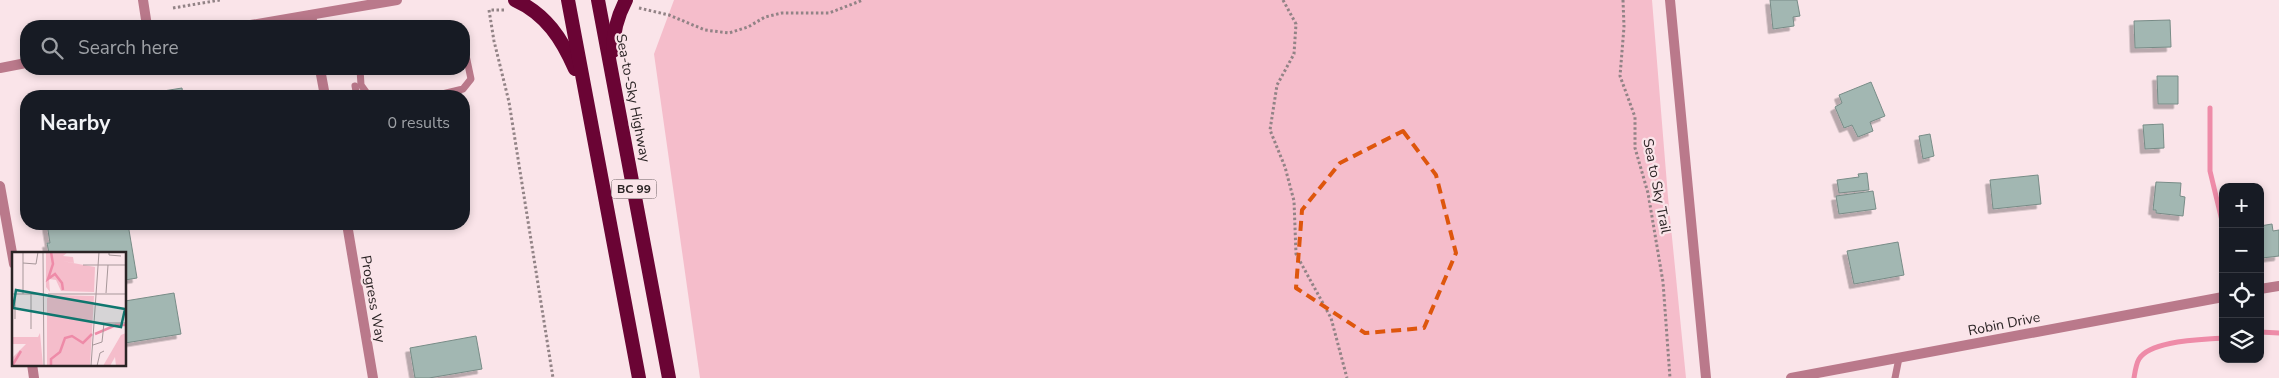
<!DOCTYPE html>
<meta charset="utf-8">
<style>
:root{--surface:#171b24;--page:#242831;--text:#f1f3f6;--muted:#9ea1a6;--line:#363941}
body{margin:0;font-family:"Nunito Sans",sans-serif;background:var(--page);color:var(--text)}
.controls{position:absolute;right:15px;bottom:15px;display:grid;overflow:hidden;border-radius:10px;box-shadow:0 2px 8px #0003}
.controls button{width:45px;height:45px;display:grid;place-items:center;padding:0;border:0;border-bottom:1px solid var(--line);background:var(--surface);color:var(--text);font:25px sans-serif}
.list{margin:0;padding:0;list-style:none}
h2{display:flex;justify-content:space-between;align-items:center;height:65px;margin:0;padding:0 20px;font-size:21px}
h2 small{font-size:16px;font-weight:400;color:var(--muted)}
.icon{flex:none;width:28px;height:28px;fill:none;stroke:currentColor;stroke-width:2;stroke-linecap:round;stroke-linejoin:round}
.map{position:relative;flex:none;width:2279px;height:378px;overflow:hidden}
.search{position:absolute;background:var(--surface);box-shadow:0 2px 8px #0003;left:20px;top:20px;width:450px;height:55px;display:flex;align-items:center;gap:12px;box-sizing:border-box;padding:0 18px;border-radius:20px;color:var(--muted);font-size:19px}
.panel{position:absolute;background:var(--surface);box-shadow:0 2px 8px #0003;left:20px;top:90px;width:450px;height:140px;border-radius:20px}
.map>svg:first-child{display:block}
.green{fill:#f5bdcb}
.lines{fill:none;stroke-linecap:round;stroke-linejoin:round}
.stream{stroke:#ee8ba8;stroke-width:5}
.building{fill:#a2b7b2;stroke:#788c87;filter:url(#shadow)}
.path{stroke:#928386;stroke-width:3;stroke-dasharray:2.5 2.5;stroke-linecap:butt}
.service{stroke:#ba798b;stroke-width:7}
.minor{stroke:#ba798b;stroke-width:10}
.tertiary{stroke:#ba798b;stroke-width:10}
.trunk{stroke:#6a0434;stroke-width:14}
.marked{fill:none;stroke:#de560d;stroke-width:4;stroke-dasharray:10 6;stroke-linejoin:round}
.labels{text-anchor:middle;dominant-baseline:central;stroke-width:4.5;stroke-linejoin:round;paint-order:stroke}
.shield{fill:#fae4e9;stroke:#685d5f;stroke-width:1}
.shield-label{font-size:12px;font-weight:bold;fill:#2a2324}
.street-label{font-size:14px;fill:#2a2324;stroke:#fae4e9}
.inset-river{fill:none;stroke:#ee8ba8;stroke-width:2.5}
.inset-road{fill:none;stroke:#a7979a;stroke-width:1}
.view{fill:#0f766e;fill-opacity:0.15;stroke:#0f766e;stroke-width:2.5}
.inset-edge{fill:none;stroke:#2a2324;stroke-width:2.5}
</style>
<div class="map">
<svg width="2279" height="378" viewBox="0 0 2279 378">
<defs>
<filter id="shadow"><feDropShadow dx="-4.5" dy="4.5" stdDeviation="0" flood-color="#0004"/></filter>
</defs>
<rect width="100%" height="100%" fill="#fae4e9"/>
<!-- green -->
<path class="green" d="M674,0H1652L1668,197L1686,378H700L654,54Z"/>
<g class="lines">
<!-- stream -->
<g class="stream">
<path d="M2210,108V171L2223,225"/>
<path d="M2260,332L2279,333"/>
<path d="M2134,378C2135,372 2136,364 2139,359C2151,340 2202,340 2223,338"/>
</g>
</g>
<!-- building -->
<g class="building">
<path d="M1770,0H1797L1800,16L1793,17L1794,26L1773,29Z"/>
<path d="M2170,20L2171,47L2135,48L2134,21Z"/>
<path d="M2157,76H2178V104H2158Z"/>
<path d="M1871,82L1885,116L1870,122L1873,131L1858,137L1852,125L1844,128L1835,107L1842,103L1839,95Z"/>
<path d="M182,88L183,96H132Z"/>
<path d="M2163,124L2164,148L2145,149L2143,125Z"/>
<path d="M1930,134L1934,156L1923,159L1919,136Z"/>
<path d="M1867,173L1869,190L1839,193L1837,180L1859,177L1858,174Z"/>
<path d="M2038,175L2041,204L1993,209L1990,180Z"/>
<path d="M2156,182L2181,183L2180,196L2185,197L2183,216L2156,213V210H2153Z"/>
<path d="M1873,191L1876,209L1839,214L1836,196Z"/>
<path d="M47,224H128L137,278L125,280V253H49L47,243H50Z"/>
<path d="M2272,224L2273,231L2279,230V256L2262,258L2260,226Z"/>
<path d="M1898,242L1904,275L1854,284L1847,251Z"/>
<path d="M174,293L181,334L125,343V301Z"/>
<path d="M476,336L482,369L429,378H415L410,348Z"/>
</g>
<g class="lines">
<!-- path -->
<g class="path">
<path d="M1283,0L1296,24L1294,54L1277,85L1270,130L1285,167L1294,201L1296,254L1331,318L1347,378"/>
<path d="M1623,0L1624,27L1620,76L1635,117V148L1648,193L1663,282L1670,378"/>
<path d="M173,8L220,0"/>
<path d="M639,8L669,15L705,30L729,33L748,27L765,17L782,13H829L863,0"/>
<path d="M504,10H489L494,41L509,102L553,378"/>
</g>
<!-- service -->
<g class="service">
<path d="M360,69L361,85L369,96"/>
<path d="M355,86L357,96"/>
<path d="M434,96L463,89L471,79L464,46"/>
<path d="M1895,378L1899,358"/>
</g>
<!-- minor -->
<g class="minor">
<path d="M143,0L147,26"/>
<path d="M311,15L313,26"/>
<path d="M320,69L325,96"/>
<path d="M0,186L14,264"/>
<path d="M347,224L373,378"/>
<path d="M2260,289L2279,286"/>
<path d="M32,364L34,378"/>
<path d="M1791,378L2223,297"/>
</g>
<!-- tertiary -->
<g class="tertiary">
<path d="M1670,0L1706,378"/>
<path d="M245,26L397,0"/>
<path d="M0,68L26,63"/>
</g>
<!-- trunk -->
<g class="trunk">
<path d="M515,0C546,14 562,39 575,69"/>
<path d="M568,0L639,378"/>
<path d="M598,0L669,378"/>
<path d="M613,51C613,32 617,17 626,0"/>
</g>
</g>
<!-- marked area -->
<path class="marked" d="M1403,131L1436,175L1456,253L1424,328L1365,333L1296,288L1302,210L1340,163Z"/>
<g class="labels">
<!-- shield labels -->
<rect class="shield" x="611.5" y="179.5" width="45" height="19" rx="4"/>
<g class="shield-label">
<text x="634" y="189">BC 99</text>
</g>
<!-- street labels -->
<g class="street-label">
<text transform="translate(633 98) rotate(79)">Sea-to-Sky Highway</text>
<text transform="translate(1657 186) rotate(79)">Sea to Sky Trail</text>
<text transform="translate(373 299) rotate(80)">Progress Way</text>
<text transform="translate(2004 324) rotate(-11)">Robin Drive</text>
</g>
</g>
<!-- overview -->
<g transform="translate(12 252)">
<rect width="114" height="114" fill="#fae4e9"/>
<path d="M34,0H56L51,4L61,5L62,11L50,9L83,15L82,40L49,39L44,28L37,27L38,40L34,35ZM39,43L82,44L78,114H35V46ZM28,81L31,114H0V106L14,92H0V85H26L25,87ZM114,81V114H104L103,105L98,114H91L109,83Z" fill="#f5bdcb"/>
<path class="inset-river" d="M39,0L41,12L36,27L43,22L50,31L51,38M83,82L104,73H114M0,114L9,99M39,114V107L48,100L53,86L60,84L71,91L80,82"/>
<path class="inset-road" d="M11,0V42M11,0H26L24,12L11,11M31,0L32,114M97,0V3L109,4M71,13H114M94,41L96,13M0,42H31M3,42V67M36,42H114M82,71H114M19,77V42M81,93L90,90L92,71M79,114L87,0M85,114L88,101L92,99"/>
<path class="view" d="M4,38L113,57L109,75L1,56Z"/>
<rect width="114" height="114" class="inset-edge"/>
</g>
</svg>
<div class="controls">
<button>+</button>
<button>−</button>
<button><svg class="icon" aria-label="locate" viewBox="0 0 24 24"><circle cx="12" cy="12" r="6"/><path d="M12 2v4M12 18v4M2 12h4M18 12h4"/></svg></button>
<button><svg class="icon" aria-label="layers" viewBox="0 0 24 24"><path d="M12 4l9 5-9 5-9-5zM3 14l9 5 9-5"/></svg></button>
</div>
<div class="search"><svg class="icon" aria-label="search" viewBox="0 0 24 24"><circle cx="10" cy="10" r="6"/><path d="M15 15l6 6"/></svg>Search here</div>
<section class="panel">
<h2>Nearby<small>0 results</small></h2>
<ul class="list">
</ul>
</section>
</div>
